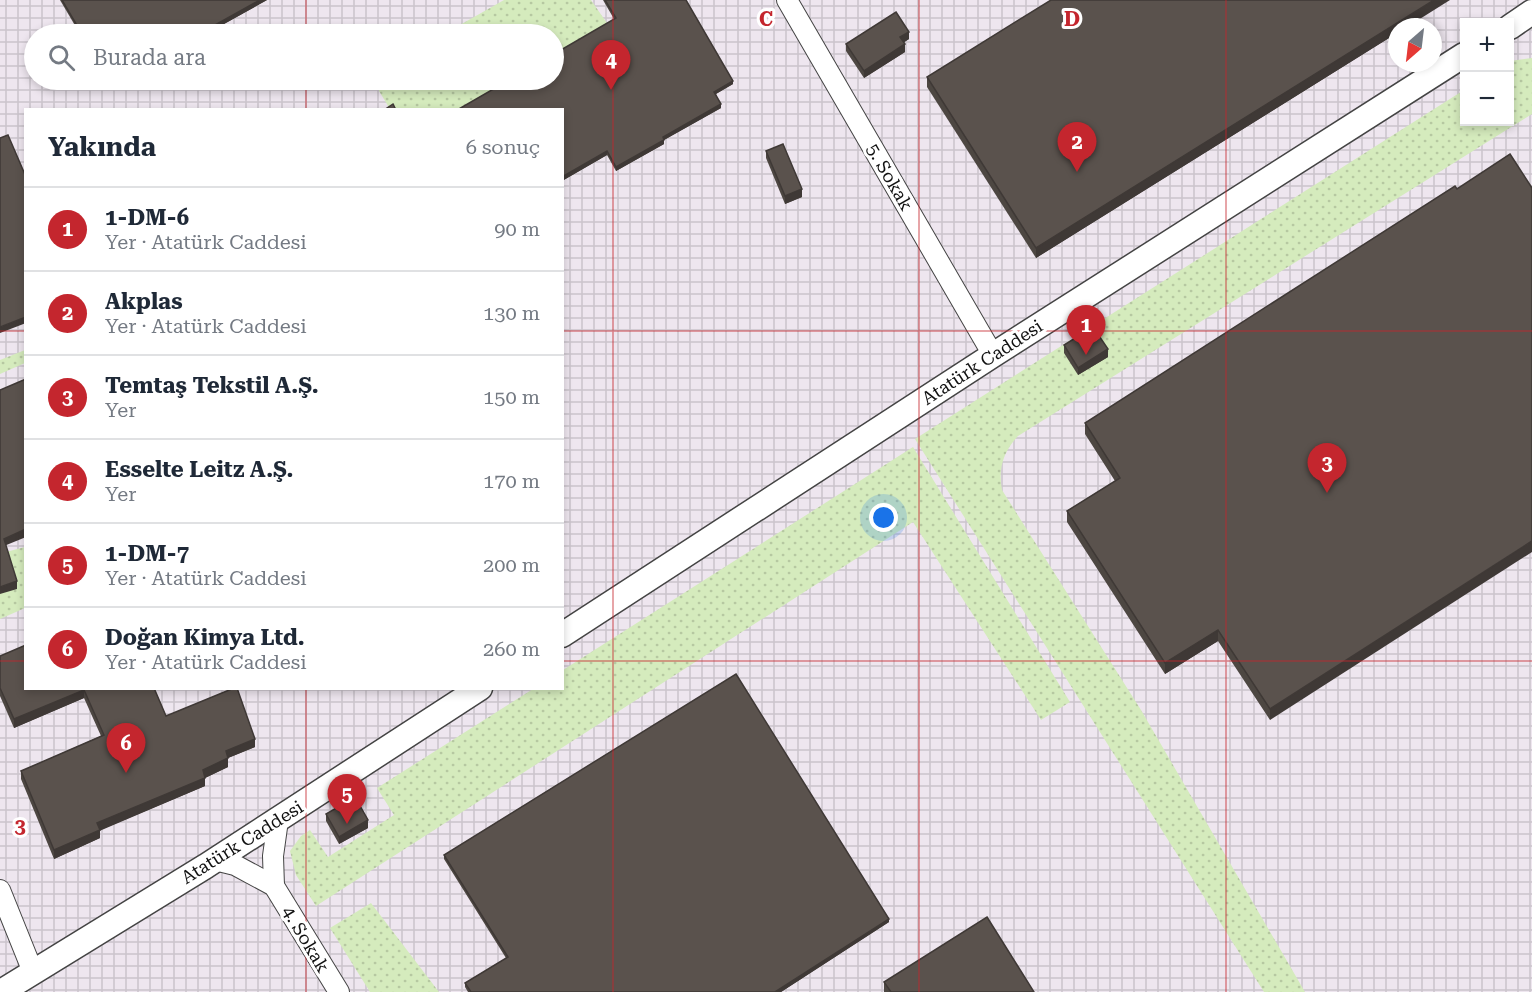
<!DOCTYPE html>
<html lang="tr">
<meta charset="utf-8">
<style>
:root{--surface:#fff;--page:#f2f2f3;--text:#1f2937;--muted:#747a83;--line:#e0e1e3;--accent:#c4262e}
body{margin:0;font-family:"Roboto Serif",serif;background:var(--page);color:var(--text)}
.controls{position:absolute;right:18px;top:18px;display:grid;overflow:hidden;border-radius:0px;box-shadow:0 3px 9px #0003}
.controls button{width:54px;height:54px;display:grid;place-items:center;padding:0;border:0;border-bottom:2px solid var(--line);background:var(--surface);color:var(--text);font:30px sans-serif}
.compass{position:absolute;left:1388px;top:18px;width:54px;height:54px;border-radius:50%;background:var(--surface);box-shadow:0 3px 9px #0003;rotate:208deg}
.you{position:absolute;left:884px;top:518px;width:21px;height:21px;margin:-15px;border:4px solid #fff;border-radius:50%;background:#1a73e8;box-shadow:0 0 0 9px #1a73e833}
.badge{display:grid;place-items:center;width:39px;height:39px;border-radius:50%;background:var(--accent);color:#fff;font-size:20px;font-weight:700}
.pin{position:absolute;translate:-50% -50px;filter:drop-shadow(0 2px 3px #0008)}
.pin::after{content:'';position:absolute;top:32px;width:21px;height:18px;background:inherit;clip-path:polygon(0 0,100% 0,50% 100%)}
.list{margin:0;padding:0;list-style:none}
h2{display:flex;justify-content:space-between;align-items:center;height:78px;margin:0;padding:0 24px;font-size:26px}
h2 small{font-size:20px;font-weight:400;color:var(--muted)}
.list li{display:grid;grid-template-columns:39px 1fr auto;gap:18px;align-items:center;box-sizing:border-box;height:84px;padding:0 24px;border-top:2px solid var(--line)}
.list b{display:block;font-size:22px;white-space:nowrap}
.list p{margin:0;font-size:20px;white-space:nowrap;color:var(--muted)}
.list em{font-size:20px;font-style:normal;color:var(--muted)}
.icon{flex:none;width:33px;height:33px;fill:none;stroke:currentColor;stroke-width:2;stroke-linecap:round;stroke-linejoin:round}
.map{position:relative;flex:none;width:1532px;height:992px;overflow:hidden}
.search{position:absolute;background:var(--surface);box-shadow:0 3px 9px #0003;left:24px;top:24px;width:540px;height:66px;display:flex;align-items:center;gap:15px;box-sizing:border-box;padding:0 21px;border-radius:33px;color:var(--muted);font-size:22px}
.panel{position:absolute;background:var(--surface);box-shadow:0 3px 9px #0003;left:24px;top:108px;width:540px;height:582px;border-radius:0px}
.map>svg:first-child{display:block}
.industrial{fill:url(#industrial-grid);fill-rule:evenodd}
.grass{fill:url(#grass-dots)}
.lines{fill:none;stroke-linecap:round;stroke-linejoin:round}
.minor-casing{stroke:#444;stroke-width:22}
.tertiary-casing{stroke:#444;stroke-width:27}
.minor{stroke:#fff;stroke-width:20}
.tertiary{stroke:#fff;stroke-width:24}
.wall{fill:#4d4742}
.shaded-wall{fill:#3f3936}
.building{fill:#5a524d;stroke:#3f3936;stroke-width:1.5}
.grid{fill:none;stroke:#c4262e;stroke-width:1.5;stroke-opacity:0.55}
.labels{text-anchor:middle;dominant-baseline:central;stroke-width:6;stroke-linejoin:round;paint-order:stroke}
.street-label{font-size:18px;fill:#111;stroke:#fff}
.grid-label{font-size:20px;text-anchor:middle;font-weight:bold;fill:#c4262e;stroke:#fff;stroke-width:6;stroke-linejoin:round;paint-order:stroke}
</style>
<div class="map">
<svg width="1532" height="992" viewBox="0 0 1532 992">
<defs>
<pattern id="industrial-grid" width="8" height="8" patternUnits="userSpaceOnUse" patternTransform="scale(1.5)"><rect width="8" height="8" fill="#eee6ef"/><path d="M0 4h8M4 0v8" fill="none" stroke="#cbc4cc"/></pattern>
<pattern id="grass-dots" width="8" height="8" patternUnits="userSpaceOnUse" patternTransform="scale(1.5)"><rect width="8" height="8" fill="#d5ebbd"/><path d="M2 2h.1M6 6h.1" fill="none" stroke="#b6c8a1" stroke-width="1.8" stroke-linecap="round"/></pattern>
</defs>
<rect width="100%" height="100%" fill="#fffdf5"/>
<!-- industrial -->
<path class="industrial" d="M0,0H1532V992H0ZM1464,22H1510V122H1464ZM1397,27H1433V63H1397ZM34,34H554V80H34ZM26,110H562V688H26Z"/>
<!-- grass -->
<g class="grass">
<path d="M504,0H591L609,26L554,58V34H444Z"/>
<path d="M1532,58V114L1018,436C1003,452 998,469 1002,490L1141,710L1305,992H1264L915,439L1464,90V122H1510V61Z"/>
<path d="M381,80H516L464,109H390L379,91Z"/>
<path d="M25,350V363L0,374V360Z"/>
<path d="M913,447L1070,702L1041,720L913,522L316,906L296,875L290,851L301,836L310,830L328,857L394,815L377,788L533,689L562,688L563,670Z"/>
<path d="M25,547V608L0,619V594L6,552Z"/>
<path d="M371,903L439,992H370L330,928Z"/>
</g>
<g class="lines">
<defs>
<g id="minor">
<path d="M787,0L993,355"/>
<path d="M215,860L235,865L274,886L339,992"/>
<path d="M274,886L273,856L278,820"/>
<path d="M0,890L33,972"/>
</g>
<g id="tertiary">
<path d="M1510,27L1532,12"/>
<path d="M562,635L993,355L1464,55"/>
<path d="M1,992L206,866L480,688"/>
</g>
</defs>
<!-- minor casing -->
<use href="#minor" class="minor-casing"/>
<!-- tertiary casing -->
<use href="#tertiary" class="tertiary-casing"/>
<!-- minor -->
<use href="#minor" class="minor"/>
<!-- tertiary -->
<use href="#tertiary" class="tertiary"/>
</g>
<!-- wall -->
<g class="wall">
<path d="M60,0H267L206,34H80Z"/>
<path d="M603,0H686L733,84L716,94L721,108L664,140V144L616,171L607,155L562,181V110L614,19Z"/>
<path d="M1397,27V33L1036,258L927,87V77Z"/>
<path d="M909,39L904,42L905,52L864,78L846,51V44Z"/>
<path d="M106,80H127L111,89Z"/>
<path d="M766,151L802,197L785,204L766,158Z"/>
<path d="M1457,189L1270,720L1218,641L1165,674L1067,522V511L1115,481L1085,434V423Z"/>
<path d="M1064,345L1108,357L1078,375L1064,353Z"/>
<path d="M0,656L154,688L166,716L255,747L228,758V767L205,778V786L100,830V838L54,859L21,779V771L101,736L84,698L14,728L0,696Z"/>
<path d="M326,814L368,828L339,844L326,821Z"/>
<path d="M444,855L889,922L781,992H468L465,987V983L506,958L444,859Z"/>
<path d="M884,982L1034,992H884Z"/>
</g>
<!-- shaded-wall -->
<g class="shaded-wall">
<path d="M260,0H267L206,34H199Z"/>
<path d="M1434,0H1450L1407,27H1397V33L1036,258V248Z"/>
<path d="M909,32V39L900,45V37Z"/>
<path d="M905,44V52L864,78V71Z"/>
<path d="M120,80H127L111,89V85Z"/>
<path d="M733,81V84L714,95V92Z"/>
<path d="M721,104V108L664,140V144L616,171V167L663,137Z"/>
<path d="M607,151V155L562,181V177Z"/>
<path d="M802,189V197L785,204V196Z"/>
<path d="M26,317V323L0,333V327Z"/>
<path d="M1108,349V357L1078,375V368Z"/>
<path d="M26,529V537L4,546V539Z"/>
<path d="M1532,541V552L1270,720V709Z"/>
<path d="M17,581V589L0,594V587Z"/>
<path d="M1218,630V641L1165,674V663Z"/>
<path d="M84,690V698L14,728V719Z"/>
<path d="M255,739V747L228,758V767L205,778V786L97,832V823L203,770L226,751Z"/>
<path d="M368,820V828L339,844V837Z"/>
<path d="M100,830V838L54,859V850Z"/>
<path d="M889,919V922L781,992H775Z"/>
</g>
<!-- building -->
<g class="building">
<path d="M62,0H260L199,34H82Z"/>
<path d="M605,0H686L733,81L714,92L721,104L663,137L664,140L616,167L607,151L562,177V110H457L509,80H554V54L616,18Z"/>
<path d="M1051,0H1434L1036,248L927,77Z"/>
<path d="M896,12L909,32L900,37L905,44L864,71L846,44Z"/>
<path d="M108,80H120L111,85Z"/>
<path d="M393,104L396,110H384Z"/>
<path d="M8,135L26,177V317L0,327V138Z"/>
<path d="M783,144L802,189L785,196L766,151Z"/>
<path d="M1510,154L1532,188V541L1270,709L1218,630L1165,663L1067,511L1120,478L1085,423L1455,186L1457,189Z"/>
<path d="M1093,327L1108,349L1078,368L1064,345Z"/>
<path d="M26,379V529L4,539L17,581L0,587V390Z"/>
<path d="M26,645V688H154L166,716L234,688H237L255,739L226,751L228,758L203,770L205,778L97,823L100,830L54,850L21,771L104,735L84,690L14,719L0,688V656Z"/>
<path d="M736,674L889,919L775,992H471L465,983L508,957L444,855Z"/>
<path d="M355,797L368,820L339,837L326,814Z"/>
<path d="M987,917L1034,992H891L884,982Z"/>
</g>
<!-- grid -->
<path class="grid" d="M306,0V34M613,0V992M919,0V992M1226,0V992M306,80V110M0,331H26M562,331H1532M0,661H26M562,661H1532M306,688V992"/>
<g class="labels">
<!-- street labels -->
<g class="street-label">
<text transform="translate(890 177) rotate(60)">5. Sokak</text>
<text transform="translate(982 362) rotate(-33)">Atatürk Caddesi</text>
<text transform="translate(242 842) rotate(-32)">Atatürk Caddesi</text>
<text transform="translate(306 939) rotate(59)">4. Sokak</text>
</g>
</g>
<g class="grid-label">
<text x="766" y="26">C</text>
<text x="1072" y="26">D</text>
<text x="20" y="833">3</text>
</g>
</svg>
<div class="controls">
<button>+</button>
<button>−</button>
</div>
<svg class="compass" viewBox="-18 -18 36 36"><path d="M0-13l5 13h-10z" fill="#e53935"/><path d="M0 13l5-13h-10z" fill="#747a83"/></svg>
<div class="you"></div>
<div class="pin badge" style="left:1086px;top:355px">1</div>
<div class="pin badge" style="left:1077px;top:172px">2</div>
<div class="pin badge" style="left:1327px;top:493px">3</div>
<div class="pin badge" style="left:611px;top:90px">4</div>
<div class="pin badge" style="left:347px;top:824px">5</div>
<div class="pin badge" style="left:126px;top:773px">6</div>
<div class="search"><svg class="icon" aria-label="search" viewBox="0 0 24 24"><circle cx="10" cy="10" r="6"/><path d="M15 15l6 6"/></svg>Burada ara</div>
<section class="panel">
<h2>Yakında<small>6 sonuç</small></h2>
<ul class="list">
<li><span class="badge">1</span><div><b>1-DM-6</b><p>Yer · Atatürk Caddesi</p></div><em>90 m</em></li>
<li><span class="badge">2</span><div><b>Akplas</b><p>Yer · Atatürk Caddesi</p></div><em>130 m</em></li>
<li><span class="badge">3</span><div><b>Temtaş Tekstil A.Ş.</b><p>Yer</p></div><em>150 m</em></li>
<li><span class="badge">4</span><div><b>Esselte Leitz A.Ş.</b><p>Yer</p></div><em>170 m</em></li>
<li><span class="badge">5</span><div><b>1-DM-7</b><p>Yer · Atatürk Caddesi</p></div><em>200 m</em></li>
<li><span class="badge">6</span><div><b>Doğan Kimya Ltd.</b><p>Yer · Atatürk Caddesi</p></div><em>260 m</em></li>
</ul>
</section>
</div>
